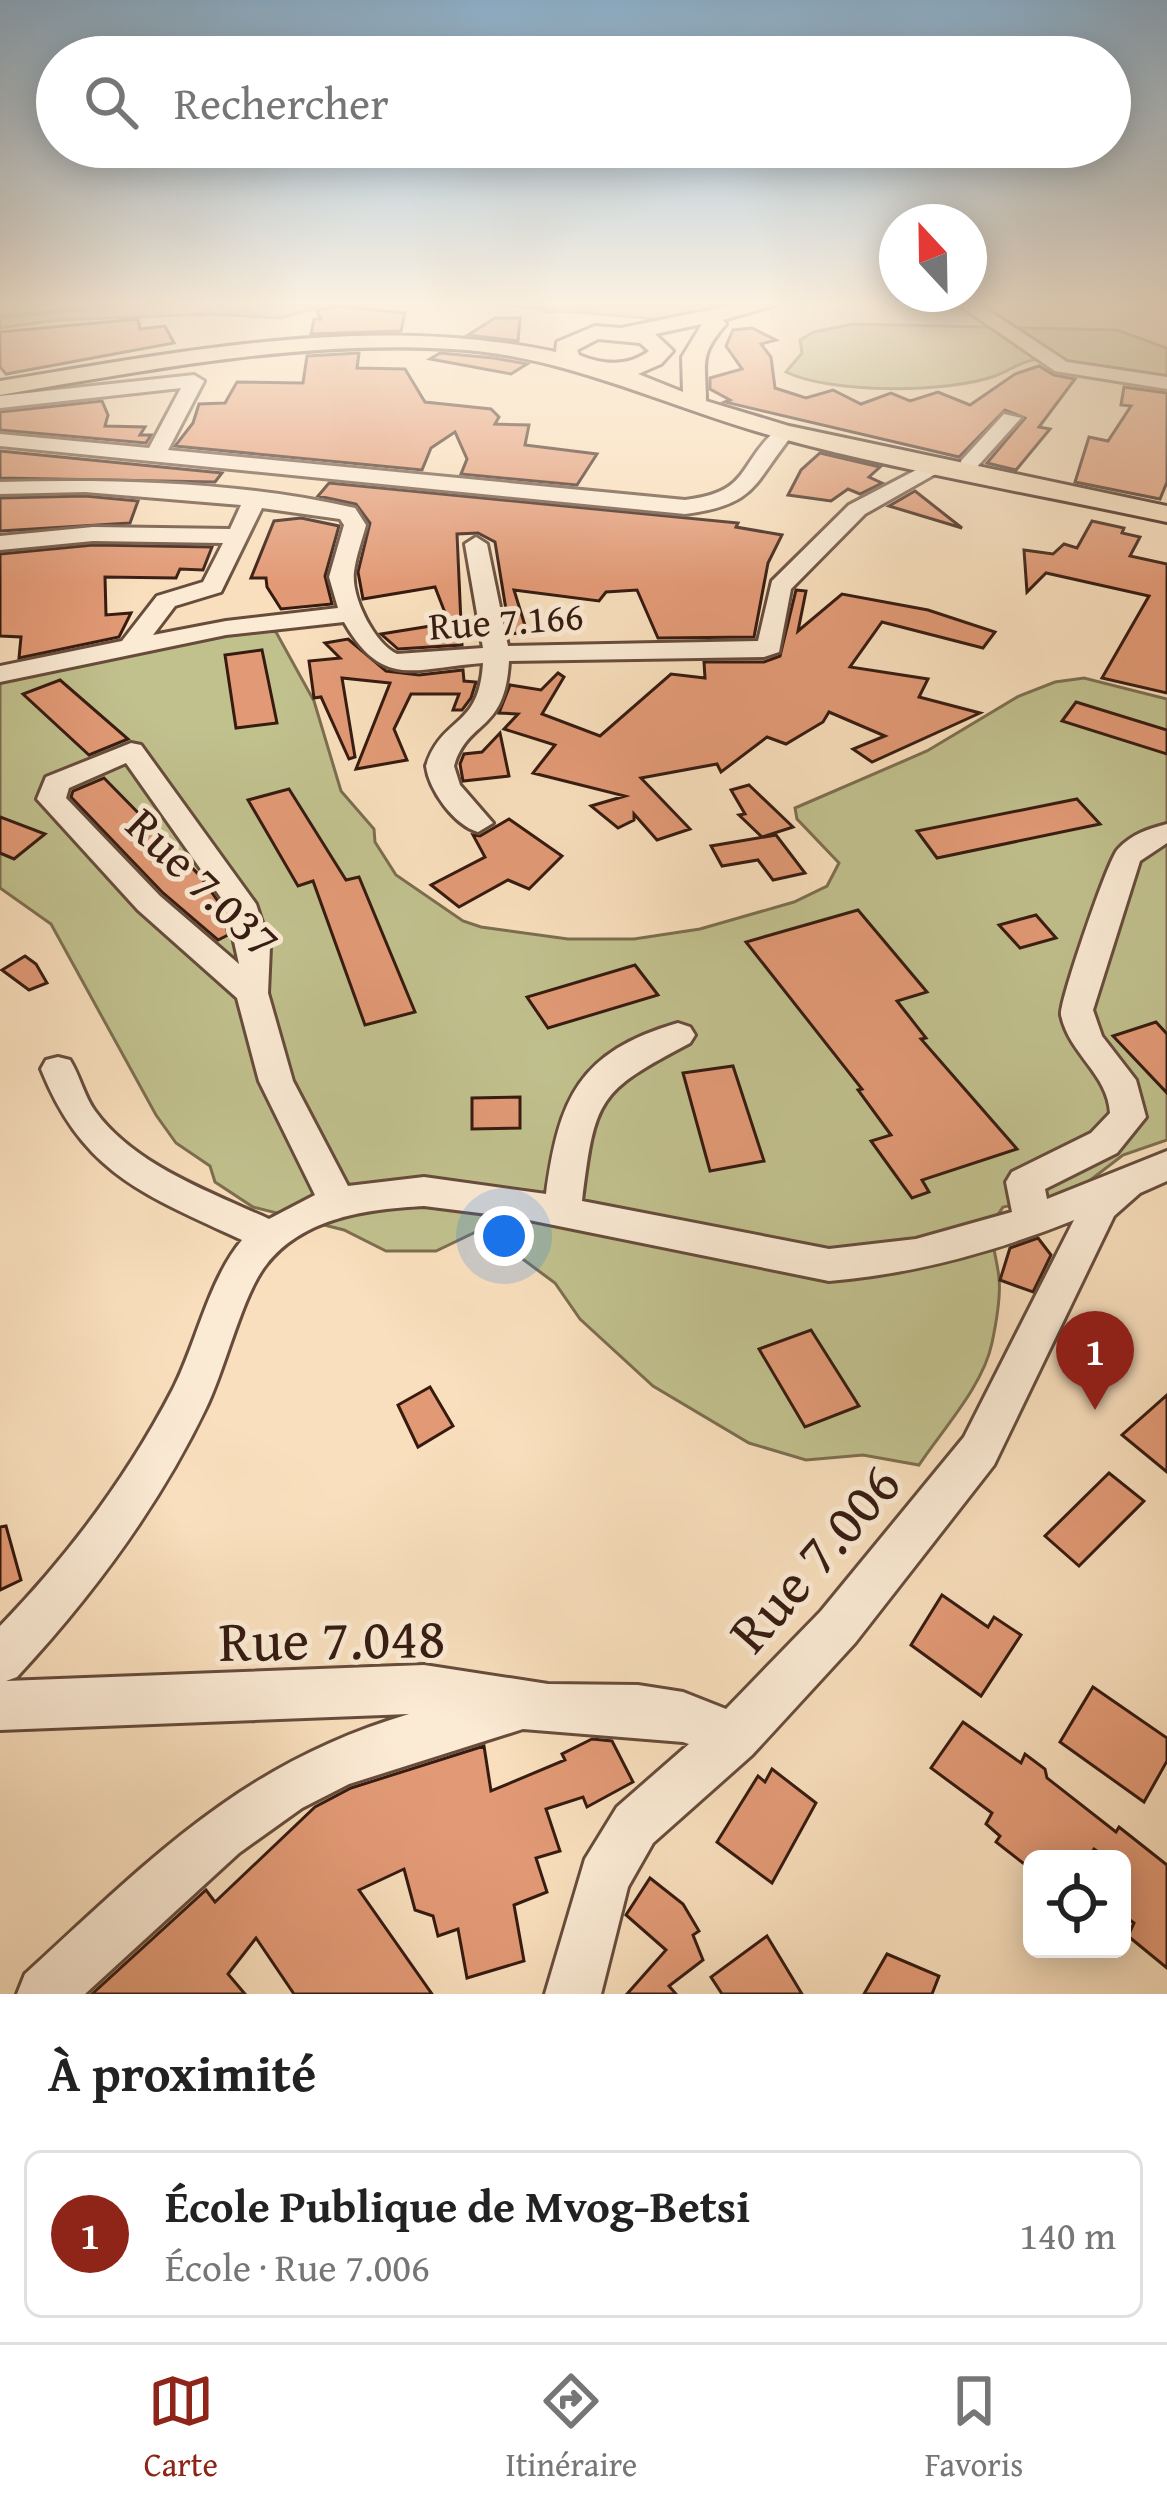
<!DOCTYPE html>
<html lang="fr">
<meta charset="utf-8">
<style>
:root{--surface:#fff;--page:#f2f2f2;--text:#222;--muted:#767676;--line:#e0e0e0;--accent:#8f2418}
body{margin:0;font-family:"Gentium Book Plus",serif;background:var(--page);color:var(--text)}
.controls{position:absolute;right:36px;bottom:36px;display:grid;overflow:hidden;border-radius:18px;box-shadow:0 6px 30px #0003}
.controls button{width:108px;height:108px;display:grid;place-items:center;padding:0;border:0;border-bottom:3px solid var(--line);background:var(--surface);color:var(--text);font:60px sans-serif}
.compass{position:absolute;left:879px;top:204px;width:108px;height:108px;border-radius:50%;background:var(--surface);box-shadow:0 6px 30px #0003;rotate:338deg}
.you{position:absolute;left:504px;top:1236px;width:42px;height:42px;margin:-30px;border:9px solid #fff;border-radius:50%;background:#1a73e8;box-shadow:0 0 0 18px #1a73e833}
.badge{display:grid;place-items:center;width:78px;height:78px;border-radius:50%;background:var(--accent);color:#fff;font-size:39px;font-weight:700}
.pin{position:absolute;translate:-50% -99px;filter:drop-shadow(0 3px 6px #0008)}
.pin::after{content:'';position:absolute;top:63px;width:42px;height:36px;background:inherit;clip-path:polygon(0 0,100% 0,50% 100%)}
.list{margin:0;padding:0;list-style:none}
h2{display:flex;justify-content:space-between;align-items:center;height:156px;margin:0;padding:0 48px;font-size:51px}
h2 small{font-size:39px;font-weight:400;color:var(--muted)}
.list li{display:grid;grid-template-columns:78px 1fr auto;gap:36px;align-items:center;box-sizing:border-box;height:168px;margin:0 24px 24px;padding:0 24px;border:3px solid var(--line);border-radius:18px}
.list b{display:block;font-size:45px;white-space:nowrap}
.list p{margin:0;font-size:39px;white-space:nowrap;color:var(--muted)}
.list em{font-size:39px;font-style:normal;color:var(--muted)}
.icon{flex:none;width:66px;height:66px;fill:none;stroke:currentColor;stroke-width:2;stroke-linecap:round;stroke-linejoin:round}
.map{position:relative;flex:none;width:1167px;height:1994px;overflow:hidden}
.search{position:absolute;background:var(--surface);box-shadow:0 6px 30px #0003;left:36px;right:36px;top:36px;height:132px;display:flex;align-items:center;gap:30px;box-sizing:border-box;padding:0 42px;border-radius:66px;color:var(--muted);font-size:45px}
.sheet{height:348px;background:var(--surface)}
nav{display:flex;justify-content:space-around;align-items:center;box-sizing:border-box;height:168px;border-top:3px solid var(--line);background:var(--surface);font-size:33px;color:var(--muted)}
nav a{display:grid;justify-items:center;gap:6px}
nav .on{color:var(--accent)}
.map>svg:first-child{display:block}
.green{fill:#c1c18e;stroke:#7c6e50;stroke-width:3}
.lines{fill:none;stroke-linecap:round;stroke-linejoin:round}
.stream{stroke:#787a78;stroke-width:4.5}
.building{fill:#e29a76;stroke:#361b11;stroke-width:3}
.minor-casing{stroke:#674c3c;stroke-width:6}
.major-casing{stroke:#361b11;stroke-width:6}
.minor{fill:#fbead4;fill-rule:evenodd}
.major{fill:#f9dfbd;fill-rule:evenodd}
.labels{text-anchor:middle;dominant-baseline:central;stroke-width:10;stroke-linejoin:round;paint-order:stroke}
.far-street-label{font-size:39px;fill:#361b11;stroke:#fbead4}
.street-label{font-size:48px;fill:#361b11;stroke:#fbead4}
.near-street-label{font-size:57px;fill:#361b11;stroke:#fbead4}
</style>
<div class="map">
<svg width="1167" height="1994" viewBox="0 0 1167 1994">
<rect width="100%" height="100%" fill="#f9dfbd"/>
<filter id="stains"><feTurbulence type="fractalNoise" baseFrequency=".00167" numOctaves="4"/><feColorMatrix values="0 0 0 0 .2 0 0 0 0 .09 0 0 0 0 .02 0 0 0 .5 -.17"/></filter>
<radialGradient id="worn" r=".72"><stop offset=".6" stop-color="#630" stop-opacity="0"/><stop offset="1" stop-color="#630" stop-opacity=".3"/></radialGradient>
<!-- green -->
<g class="green">
<path d="M0,305H357L317,308L281,318L214,314L57,320L0,328Z"/>
<path d="M496,305H748L656,319Z"/>
<path d="M853,324L1117,330L1167,348V379L1039,359C1020,361 1011,370 995,376C948,393 831,394 786,372L802,353L800,340L814,332Z"/>
<path d="M260,629L276,632L314,701L341,791L374,829L375,842L396,875L463,921L481,927L568,939H634L700,929L794,902L827,886L839,863L797,819L795,808L927,751L1019,696L1055,682L1084,678L1167,699V1140L1123,1155L1072,1194L1003,1207C984,1233 996,1248 999,1278C1001,1297 996,1324 992,1343C983,1386 943,1429 919,1465L863,1455L806,1460L749,1443L653,1386L580,1319L555,1283L482,1229L436,1251H386L344,1230L253,1207L215,1182L210,1166L176,1143L156,1115L51,924L0,888V683L52,663Z"/>
</g>
<g class="lines">
<!-- stream -->
<g class="stream">
<path d="M527,305L548,311L649,305"/>
<path d="M0,317L119,305"/>
</g>
</g>
<!-- building -->
<g class="building">
<path d="M338,306L405,313L401,331L311,334L314,319H321L317,311Z"/>
<path d="M495,318H520L518,341L468,335Z"/>
<path d="M138,319L140,329L165,326L174,343L6,374L0,367V332Z"/>
<path d="M752,328L776,340L761,344L771,357L775,388L806,398L833,390L861,404L891,393L910,401L938,392L970,405L1015,374L1039,366L1054,375L1075,379L1039,427L1050,429L1016,470L987,463L1025,418L1005,410L959,457L725,402L730,400L710,389V378L742,369L726,346L733,330Z"/>
<path d="M359,353L357,368L405,369L425,402L491,409L499,417L495,424L529,425L525,445L597,454L577,485L461,474L467,459L455,432L431,448L422,470L175,446L193,423L199,404L225,403L237,382L303,383L307,356Z"/>
<path d="M440,353L494,358L527,364L511,374L430,359Z"/>
<path d="M1124,387L1167,393V482L1160,499L1075,482L1089,437L1108,441L1131,406L1121,405Z"/>
<path d="M102,401L108,415L105,426L145,427L140,435H151L146,443L0,430V412Z"/>
<path d="M0,451L222,473L215,482L0,478Z"/>
<path d="M820,453L880,467L869,477L882,483L860,494L848,489L831,501L788,495L801,470Z"/>
<path d="M329,483L738,523L736,527L782,535L768,563L754,637L658,638L637,590L606,592L599,601L514,590L527,632L510,634L495,542L478,533L457,534L462,645L398,649L381,634L449,623L435,587L363,599L358,572L370,523L356,504L318,496Z"/>
<path d="M915,491L962,528L889,506Z"/>
<path d="M85,496L138,501L130,523L0,531V498Z"/>
<path d="M301,518L339,526L325,576L332,604L281,609L267,587L266,578H251L274,521Z"/>
<path d="M1092,521L1124,528L1122,533L1140,537L1130,556L1167,564V693L1102,678L1149,596L1046,573L1027,592L1024,550L1053,554L1064,544L1077,548Z"/>
<path d="M93,545L212,547L203,570L180,569L176,578L105,577L106,615L131,613L119,637L19,658L21,637L0,636V554Z"/>
<path d="M796,590L806,591L798,631L842,594L928,610L995,632L983,648L882,622L850,667L928,679L919,697L980,713L872,762L853,749L885,736L829,712L823,722L786,744L767,737L721,772L717,764L641,778L690,829L657,840L634,814V820L618,828L591,806L625,796L533,773L555,745L504,729L518,714L499,713L510,685L541,690L558,673L564,677L542,714L600,736L671,674L705,678L704,662H764L780,656Z"/>
<path d="M348,639L386,671L419,675L463,670L464,681L476,682L471,698L462,710H453L459,694H411L394,729L407,760L356,769L390,683L342,678L355,757L349,759L321,697L314,698L309,661L340,658L325,643Z"/>
<path d="M262,650L277,723L236,728L225,655Z"/>
<path d="M60,680L128,739L89,755L23,694Z"/>
<path d="M1076,702L1167,730V754L1062,721Z"/>
<path d="M500,733L509,776L463,781L460,764L464,754L482,752Z"/>
<path d="M104,778L201,877L222,907L228,935L218,940L163,893L71,797L73,791Z"/>
<path d="M749,785L793,827L762,837L739,815L745,814L731,790Z"/>
<path d="M289,789L346,880L359,877L415,1012L365,1025L313,881L298,886L248,800Z"/>
<path d="M1077,799L1100,824L937,858L917,831Z"/>
<path d="M0,817L45,834L14,859L0,853Z"/>
<path d="M509,819L562,856L529,889L508,880L459,907L431,885L485,857L473,835L480,836Z"/>
<path d="M776,835L805,873L773,880L758,860L722,866L711,846Z"/>
<path d="M858,910L927,992L897,1001L926,1038L921,1039L1017,1149L922,1180L929,1192L912,1198L871,1141L891,1135L858,1090L862,1089L746,942Z"/>
<path d="M1036,915L1056,938L1020,948L999,925Z"/>
<path d="M25,956L36,964L47,983L29,990L2,970Z"/>
<path d="M635,965L658,995L548,1028L527,997Z"/>
<path d="M1156,1022L1167,1034V1093L1113,1036Z"/>
<path d="M733,1066L764,1161L710,1171L683,1073Z"/>
<path d="M520,1097V1128L472,1129V1098Z"/>
<path d="M1038,1238L1051,1255L1033,1292L1000,1280L1010,1248Z"/>
<path d="M811,1330L859,1406L805,1427L759,1349Z"/>
<path d="M430,1387L453,1426L418,1447L398,1405Z"/>
<path d="M1167,1395V1472L1122,1435Z"/>
<path d="M1109,1473L1144,1501L1079,1566L1045,1536Z"/>
<path d="M6,1526L21,1580L0,1590V1527Z"/>
<path d="M942,1595L988,1627L994,1617L1021,1635L981,1696L911,1645Z"/>
<path d="M1093,1687L1167,1738V1761L1144,1802L1060,1742Z"/>
<path d="M963,1722L1021,1763L1025,1754L1045,1769L1047,1778L1116,1832L1119,1827L1167,1865V1968L1128,1936L1134,1923L1122,1914V1859H1109L1094,1849L1088,1859H1032V1870L996,1842L1000,1836L986,1824L992,1813L931,1768Z"/>
<path d="M592,1739L612,1741L633,1782L587,1807L583,1797L546,1809L560,1851L536,1858L547,1892L514,1905L524,1961L467,1978L458,1929L438,1936L433,1916L415,1910L404,1869L359,1890L432,1994H294L256,1938L228,1974L245,1994H92L206,1890L215,1902L315,1807L351,1788L484,1746L491,1791L565,1760L562,1754Z"/>
<path d="M772,1769L816,1803L772,1883L717,1842L758,1776L765,1782Z"/>
<path d="M650,1878L683,1904L699,1931L693,1935L703,1960L669,1986L676,1994H627L666,1950L626,1915Z"/>
<path d="M767,1936L802,1994H722L711,1977Z"/>
<path d="M887,1954L939,1976L932,1994H864Z"/>
</g>
<g class="lines">
<defs>
<g id="minor">
<path d="M959,305H980L1067,362L1167,377V389L1055,371Z"/>
<path d="M194,375L204,381L168,450L685,500C751,492 736,466 778,428L795,432C752,483 760,504 685,514L0,446V434L149,448L181,388L0,408V396Z"/>
<path d="M1004,414L1021,418L975,469H961V461Z"/>
<path d="M939,458L950,464L946,468L865,514L791,589L779,652L764,657L509,661C505,734 468,718 454,766L460,785L493,823L478,832C454,825 429,790 426,766C442,715 479,730 483,663C414,668 383,690 344,622L226,635L0,682V666L122,641L157,596L203,582L223,543L93,541L0,550V536L93,527L230,529L241,505L85,492L0,494V482C116,479 241,482 355,508L366,525C362,540 356,556 354,572C351,597 374,643 397,654L483,648L465,544L476,537L487,544L508,646L758,641L772,581L849,505ZM262,508L340,519L344,525L329,577L338,608L226,621L153,635L175,606L221,592Z"/>
<path d="M131,743L141,745L256,904L270,947L268,993L293,1081L348,1186L424,1177L546,1194C559,1099 578,1052 678,1023L690,1027L695,1035L690,1043C597,1092 595,1098 582,1201L829,1249L916,1239L1012,1212L1006,1182L1012,1172L1091,1133L1110,1113C1108,1074 1069,1054 1061,1015C1059,1003 1108,859 1118,849C1132,834 1148,829 1167,824V843L1140,861L1093,1010L1102,1036L1136,1080L1146,1117L1117,1153L1045,1189L1047,1199L1167,1151V1181L1140,1193L1114,1216L994,1465L855,1643L752,1755L653,1843L628,1887L601,1994H545L585,1859L617,1807L689,1744L683,1742L523,1729L349,1784L302,1808L239,1853L85,1994H17L25,1974C150,1860 240,1764 409,1714L0,1730V1626C68,1556 128,1476 173,1389C197,1342 208,1281 242,1240C145,1195 83,1174 41,1069L46,1060L58,1057L70,1060C80,1076 84,1096 95,1111C134,1165 210,1192 269,1219L315,1195L259,1081L237,998L138,910L37,799L46,777ZM126,763L226,905L239,964L160,896L66,798L69,788ZM424,1206L519,1218L829,1281C914,1274 994,1252 1074,1220L964,1437L821,1611L726,1709L683,1692L638,1685L548,1684L424,1665L6,1681L17,1677C92,1596 158,1508 206,1408C225,1370 242,1295 266,1265C303,1217 368,1209 424,1206Z"/>
</g>
<path id="major" d="M734,305H775L723,320L726,324C698,356 706,363 706,401L789,426L1167,506V522C1037,494 904,472 776,437C667,407 567,355 452,349C300,340 149,370 0,395V381C184,351 371,313 556,352L557,342L595,326L621,328ZM702,324L682,357L683,392L638,374L661,364L673,351L655,334ZM598,339L640,343L649,351C628,367 603,365 579,355L577,350Z"/>
</defs>
<!-- minor casing -->
<use href="#minor" class="minor-casing"/>
<!-- major casing -->
<use href="#major" class="major-casing"/>
<!-- minor -->
<use href="#minor" class="minor"/>
<!-- major -->
<use href="#major" class="major"/>
</g>
<!-- sky -->
<linearGradient id="sky" x2="0" y2="1"><stop stop-color="#8db6d6"/><stop offset="0.52" stop-color="#fcf1e1"/><stop offset="1" stop-color="#fcf1e1" stop-opacity="0"/></linearGradient>
<rect width="1167" height="584" fill="url(#sky)"/>
<g class="labels">
<!-- far-street labels -->
<g class="far-street-label">
<text transform="translate(506 620) rotate(-4)">Rue 7.166</text>
</g>
<!-- street labels -->
<g class="street-label">
<text transform="translate(204 882) rotate(44)">Rue 7.037</text>
</g>
<!-- near-street labels -->
<g class="near-street-label">
<text transform="translate(813 1557) rotate(-49)">Rue 7.006</text>
<text transform="translate(332 1638) rotate(-1)">Rue 7.048</text>
</g>
</g>
<rect width="100%" height="100%" filter="url(#stains)"/>
<rect width="100%" height="100%" fill="url(#worn)"/>
</svg>
<div class="controls">
<button><svg class="icon" aria-label="locate" viewBox="0 0 24 24"><circle cx="12" cy="12" r="6"/><path d="M12 2v4M12 18v4M2 12h4M18 12h4"/></svg></button>
</div>
<svg class="compass" viewBox="-18 -18 36 36"><path d="M0-13l5 13h-10z" fill="#e53935"/><path d="M0 13l5-13h-10z" fill="#767676"/></svg>
<div class="you"></div>
<div class="pin badge" style="left:1095px;top:1410px">1</div>
<div class="search"><svg class="icon" aria-label="search" viewBox="0 0 24 24"><circle cx="10" cy="10" r="6"/><path d="M15 15l6 6"/></svg>Rechercher</div>
</div>
<section class="sheet">
<h2>À proximité<small></small></h2>
<ul class="list">
<li><span class="badge">1</span><div><b>École Publique de Mvog-Betsi</b><p>École · Rue 7.006</p></div><em>140 m</em></li>
</ul>
</section>
<nav>
<a class="on"><svg class="icon" aria-label="map" viewBox="0 0 24 24"><path d="M3 6l6-2 6 2 6-2v14l-6 2-6-2-6 2zM9 4v14M15 6v14"/></svg>Carte</a>
<a><svg class="icon" aria-label="directions" viewBox="0 0 24 24"><path d="M12 3l9 9-9 9-9-9zM9 14v-3h6M13 9l2 2-2 2"/></svg>Itinéraire</a>
<a><svg class="icon" aria-label="saved" viewBox="0 0 24 24"><path d="M7 4h10v16l-5-4-5 4z"/></svg>Favoris</a>
</nav>
